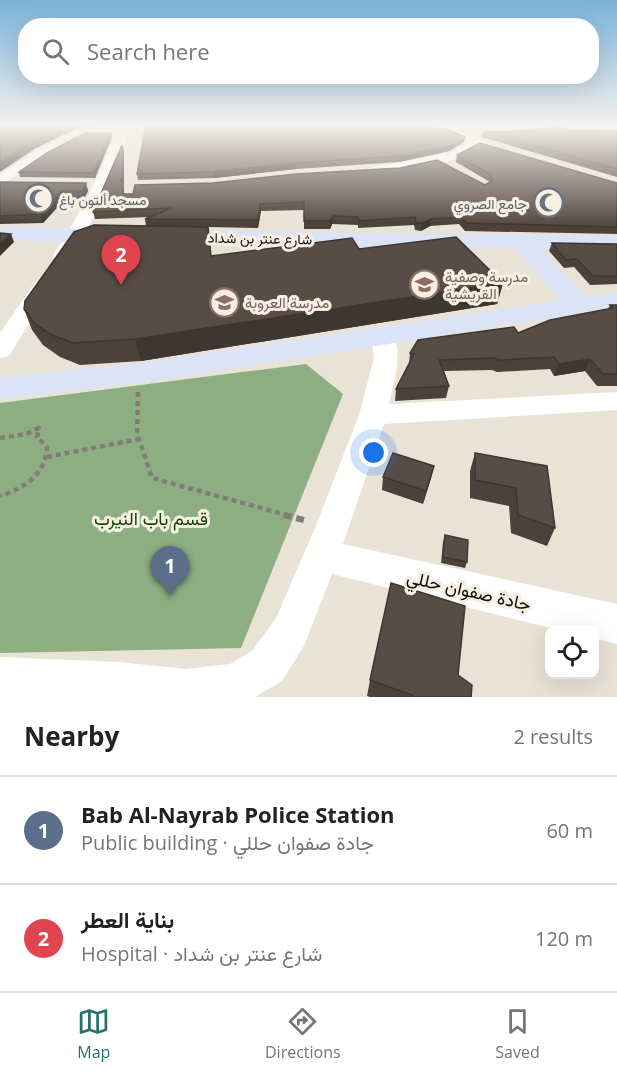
<!DOCTYPE html>
<meta charset="utf-8">
<style>
:root{--surface:#fff;--page:#f2f2f2;--text:#222;--muted:#767676;--line:#e0e0e0;--accent:#27716d}
body{margin:0;font-family:"Open Sans",Vazirmatn,sans-serif;background:var(--page);color:var(--text)}
.controls{position:absolute;right:18px;bottom:18px;display:grid;overflow:hidden;border-radius:12px;box-shadow:0 6px 24px #0002}
.controls button{width:54px;height:54px;display:grid;place-items:center;padding:0;border:0;border-bottom:2px solid var(--line);background:var(--surface);color:var(--text);font:30px sans-serif}
.you{position:absolute;left:374px;top:453px;width:21px;height:21px;margin:-15px;border:4px solid #fff;border-radius:50%;background:#1a73e8;box-shadow:0 0 0 9px #1a73e833}
.badge{display:grid;place-items:center;width:39px;height:39px;border-radius:50%;background:var(--accent);color:#fff;font-size:20px;font-weight:700}
.pin{position:absolute;translate:-50% -50px;filter:drop-shadow(0 2px 3px #0008)}
.pin::after{content:'';position:absolute;top:32px;width:21px;height:18px;background:inherit;clip-path:polygon(0 0,100% 0,50% 100%)}
.list{margin:0;padding:0;list-style:none}
h2{display:flex;justify-content:space-between;align-items:center;height:78px;margin:0;padding:0 24px;font-size:26px}
h2 small{font-size:20px;font-weight:400;color:var(--muted)}
.list li{display:grid;grid-template-columns:39px 1fr auto;gap:18px;align-items:center;box-sizing:border-box;height:108px;padding:0 24px;border-top:2px solid var(--line)}
.list b{display:block;font-size:22px;white-space:nowrap}
.list p{margin:0;font-size:20px;white-space:nowrap;color:var(--muted)}
.list em{font-size:20px;font-style:normal;color:var(--muted)}
.icon{flex:none;width:33px;height:33px;fill:none;stroke:currentColor;stroke-width:2;stroke-linecap:round;stroke-linejoin:round}
.map{position:relative;flex:none;width:617px;height:697px;overflow:hidden}
.search{position:absolute;background:var(--surface);box-shadow:0 6px 24px #0002;left:18px;right:18px;top:18px;height:66px;display:flex;align-items:center;gap:15px;box-sizing:border-box;padding:0 21px;border-radius:24px;color:var(--muted);font-size:22px}
.sheet{height:294px;background:var(--surface)}
nav{display:flex;justify-content:space-around;align-items:center;box-sizing:border-box;height:84px;border-top:2px solid var(--line);background:var(--surface);font-size:16px;color:var(--muted)}
nav a{display:grid;justify-items:center;gap:3px}
nav .on{color:var(--accent)}
.map>svg:first-child{display:block}
.forest{fill:#8cae82}
.lines{fill:none;stroke-linecap:round;stroke-linejoin:round}
.path-far1{stroke:#817d74;stroke-width:4.5;stroke-dasharray:5 4;stroke-linecap:butt}
.path{stroke:#817d74;stroke-width:6;stroke-dasharray:8 4.5;stroke-linecap:butt}
.minor{fill:#fff;fill-rule:evenodd}
.major{fill:#dce3f7;fill-rule:evenodd}
.wall{fill:#4c423c}
.shaded-wall{fill:#3e3631}
.building{fill:#584d46;stroke:#3e3631;stroke-width:1.5}
.labels{text-anchor:middle;dominant-baseline:central;stroke-width:6;stroke-linejoin:round;paint-order:stroke}
.far-worship-label{font-size:14px;fill:#5b616d;stroke:#f6f0e3;text-anchor:start}
.far-street-label{font-size:14px;fill:#0e0c08;stroke:#f6f0e3}
.education-label{font-size:15px;fill:#785e54;stroke:#f6f0e3;text-anchor:start}
.near-park-label{font-size:18px;fill:#174303;stroke:#f6f0e3}
.near-street-label{font-size:18px;fill:#0e0c08;stroke:#f6f0e3}
</style>
<div class="map">
<svg width="617" height="697" viewBox="0 0 617 697">
<rect width="100%" height="100%" fill="#e9e3d6"/>
<!-- forest -->
<path class="forest" d="M306,364L343,394L241,648L0,653V403Z"/>
<g class="lines">
<!-- path-far1 -->
<g class="path-far1">
<path d="M138,392L137,433L152,478L290,516"/>
<path d="M0,438L26,434L39,428L37,437L47,447C45,475 25,488 0,496"/>
<path d="M47,457L139,439"/>
</g>
<!-- path -->
<path class="path" d="M284,515L308,521"/>
<!-- minor -->
<g class="minor">
<path d="M119,125H131C114,172 97,218 69,259H55L53,255C79,217 98,177 115,135H86L47,156L0,185V175L37,150L80,129L118,128Z"/>
<path d="M406,125L503,128L536,125L617,127V135L565,134L559,130L503,136L466,133L494,146L488,150L479,147L454,160L399,172L371,173L369,170L371,167L450,153L468,142L444,131L411,128Z"/>
<path d="M42,280L49,282L52,286L9,356L0,358V333L35,282Z"/>
<path d="M383,330L391,332C405,352 393,382 389,404L617,392V410L384,424L343,544L617,604V644L594,638V630H559L332,574L304,646L282,681L255,697H0V657L119,662L186,669L230,664L252,651L276,618L315,528L359,415L374,358L371,337L375,332Z"/>
</g>
<!-- major -->
<g class="major">
<path d="M0,226L111,230L119,232L122,237L119,242L111,244L0,240Z"/>
<path d="M168,230L617,236V250L540,249L587,297L617,292V308L141,383L0,399V377L141,363L561,300L514,248L168,244L160,242L157,237L160,232Z"/>
</g>
</g>
<!-- wall -->
<g class="wall">
<path d="M0,125H117L79,127L36,148Z"/>
<path d="M567,130L617,131V177L482,137L483,131L505,132Z"/>
<path d="M112,137L95,178L20,177L19,172Z"/>
<path d="M465,137L464,142L449,151L399,162L296,169L214,178L138,180L137,174Z"/>
<path d="M122,145L124,152V183L123,185L124,194H133L485,185L490,182L456,162L457,155L617,183V234L465,231L459,224L430,226L421,231L415,230L414,225L358,228V225L332,224L330,229H304V210L261,211L258,228L208,227L211,256L359,249L503,283L497,304L141,361L80,365L60,357L43,345L32,330L24,309L146,226L145,219L149,217L95,219L93,212Z"/>
<path d="M0,182L86,183L88,191L84,199H65L43,223L0,224Z"/>
<path d="M552,243L617,244V284L590,285L574,267L564,268L549,251Z"/>
<path d="M610,305H617V386H597L585,371L554,376L550,369L497,372L492,370L444,371L449,386L446,398L395,401L396,389L409,364L410,353L518,333L608,309Z"/>
<path d="M475,453L547,466L555,528L547,546L511,533L509,506L470,498V471Z"/>
<path d="M434,466L431,478L423,504L382,490L383,477Z"/>
<path d="M445,535L467,562L465,568L441,563L443,542Z"/>
<path d="M458,675L471,697H370L367,696L370,680Z"/>
</g>
<!-- shaded-wall -->
<g class="shaded-wall">
<path d="M67,125H79V127L36,148L0,172V163L34,141Z"/>
<path d="M111,133L112,137L95,178L93,173Z"/>
<path d="M465,137L464,142L449,151L399,162V156Z"/>
<path d="M122,145L124,152V183L123,185L124,201L120,180Z"/>
<path d="M296,163V169L214,178L213,172Z"/>
<path d="M86,183L88,191L84,199L82,191Z"/>
<path d="M62,191L65,199L43,223L40,214Z"/>
<path d="M260,204L261,211L258,228V220Z"/>
<path d="M333,216L332,224L330,229V221Z"/>
<path d="M431,219L430,226L421,231L422,223Z"/>
<path d="M11,234L14,242L0,256V244Z"/>
<path d="M503,283L497,304L141,361L135,339Z"/>
<path d="M590,359L585,371L554,376L559,364Z"/>
<path d="M434,466L431,478L423,504L426,491Z"/>
</g>
<!-- building -->
<g class="building">
<path d="M0,125H67L34,141L0,163Z"/>
<path d="M146,125H401L446,129L465,137L450,146L399,156L296,163L213,172L137,174Z"/>
<path d="M561,127L567,130L617,131V169L483,131L505,132Z"/>
<path d="M85,133H111L93,173L19,172L47,153Z"/>
<path d="M480,143L617,183V227L466,223L461,217L431,219L422,223H416L415,217L359,221L358,217L333,216L330,221H304V202L260,204L258,220L145,219L172,208L93,212L122,145L123,177L120,180L123,182V194H133L135,185L213,183L296,174L400,168L437,160L485,185L493,180L491,175L457,155Z"/>
<path d="M0,182L86,183L82,191H62L40,214L0,216Z"/>
<path d="M94,225L208,227L211,256L352,238L359,249L456,237L503,283L135,339L73,343L52,335L35,324L24,309L25,301L74,232Z"/>
<path d="M0,233L11,234L0,244Z"/>
<path d="M552,243L617,244V276H593L577,259L566,260Z"/>
<path d="M610,305H617V374H603L590,359L559,364L554,357L500,360L495,358L439,360L449,386L396,389L414,354L410,353L418,340L514,327L518,333L550,320L613,308Z"/>
<path d="M393,453L434,466L426,491L383,477Z"/>
<path d="M475,453L547,466L555,528L518,515L516,488L475,480Z"/>
<path d="M445,535L468,540L467,562L443,557Z"/>
<path d="M391,583L465,606L458,675L472,685L471,697H412V695L370,680Z"/>
</g>
<!-- sky -->
<linearGradient id="sky" x2="0" y2="1"><stop stop-color="#79b2db"/><stop offset="0.56" stop-color="#f5f2ed"/><stop offset="1" stop-color="#f5f2ed" stop-opacity="0"/></linearGradient>
<rect width="617" height="223" fill="url(#sky)"/>
<!-- icons -->
<defs>
<symbol id="mosque-ring" viewBox="-11 -11 22 22"><circle r="9.5" fill="#f6f0e3" stroke="#6b7280" stroke-width="1.5"/><path d="M3.5-4.9A6 6 0 1 0 3.5 4.9A5 5 0 1 1 3.5-4.9Z" fill="#6b7280"/></symbol>
<symbol id="school-ring" viewBox="-11 -11 22 22"><circle r="9.5" fill="#f6f0e3" stroke="#8d6e63" stroke-width="1.5"/><path d="M0-5L7-2L0 1L-7-2ZM-4 1L0 2.5L4 1V4Q0 6-4 4Z" fill="#8d6e63"/></symbol>
</defs>
<g fill-rule="evenodd">
<use href="#mosque-ring" x="22" y="182" width="33" height="33"/>
<use href="#mosque-ring" x="532" y="186" width="33" height="33"/>
<use href="#school-ring" x="408" y="268" width="33" height="33"/>
<use href="#school-ring" x="208" y="286" width="33" height="33"/>
</g>
<g class="labels">
<!-- far-worship labels -->
<g class="far-worship-label">
<text x="59" y="199">مسجد ألتون باغ</text>
<text x="527" y="203" text-anchor="end">جامع الصروي</text>
</g>
<!-- far-street labels -->
<g class="far-street-label">
<text transform="translate(260 238) rotate(1)">شارع عنتر بن شداد</text>
</g>
<!-- education labels -->
<g class="education-label">
<text x="445" y="276">مدرسة وصفية<tspan x="445" dy="17">القريشية</tspan></text>
<text x="245" y="302">مدرسة العروبة</text>
</g>
<!-- near-park labels -->
<g class="near-park-label">
<text x="151" y="518">قسم باب النيرب</text>
</g>
<!-- near-street labels -->
<g class="near-street-label">
<text transform="translate(469 590) rotate(13)">جادة صفوان حللي</text>
</g>
</g>
</svg>
<div class="controls">
<button><svg class="icon" aria-label="locate" viewBox="0 0 24 24"><circle cx="12" cy="12" r="6"/><path d="M12 2v4M12 18v4M2 12h4M18 12h4"/></svg></button>
</div>
<div class="you"></div>
<div class="pin badge" style="left:170px;top:596px;background:#5c6f8a">1</div>
<div class="pin badge" style="left:121px;top:285px;background:#e0444e">2</div>
<div class="search"><svg class="icon" aria-label="search" viewBox="0 0 24 24"><circle cx="10" cy="10" r="6"/><path d="M15 15l6 6"/></svg>Search here</div>
</div>
<section class="sheet">
<h2>Nearby<small>2 results</small></h2>
<ul class="list">
<li><span class="badge" style="background:#5c6f8a">1</span><div><b>Bab Al-Nayrab Police Station</b><p>Public building · جادة صفوان حللي</p></div><em>60 m</em></li>
<li><span class="badge" style="background:#e0444e">2</span><div><b>بناية العطر</b><p>Hospital · شارع عنتر بن شداد</p></div><em>120 m</em></li>
</ul>
</section>
<nav>
<a class="on"><svg class="icon" aria-label="map" viewBox="0 0 24 24"><path d="M3 6l6-2 6 2 6-2v14l-6 2-6-2-6 2zM9 4v14M15 6v14"/></svg>Map</a>
<a><svg class="icon" aria-label="directions" viewBox="0 0 24 24"><path d="M12 3l9 9-9 9-9-9zM9 14v-3h6M13 9l2 2-2 2"/></svg>Directions</a>
<a><svg class="icon" aria-label="saved" viewBox="0 0 24 24"><path d="M7 4h10v16l-5-4-5 4z"/></svg>Saved</a>
</nav>
